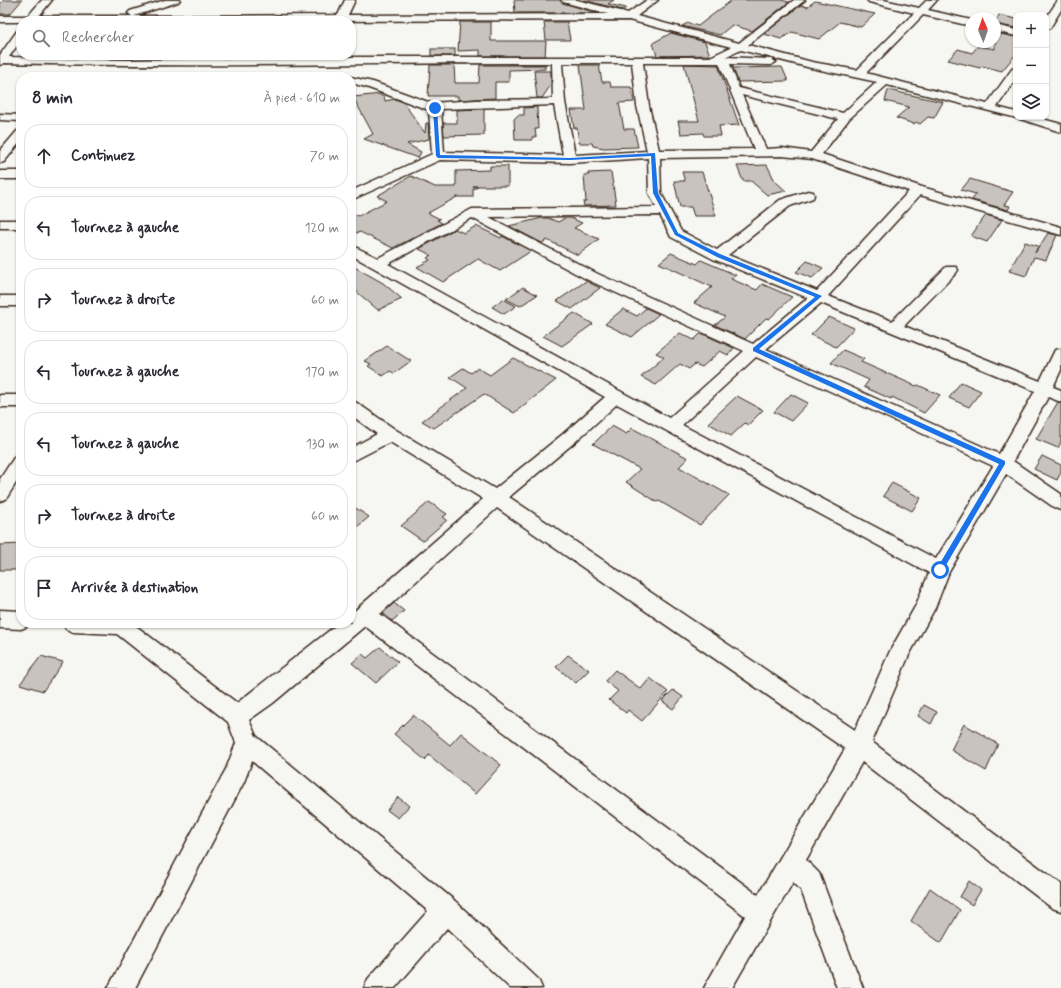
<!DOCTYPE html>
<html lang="fr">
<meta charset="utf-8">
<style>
:root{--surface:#fff;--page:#f2f2f3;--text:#2b2b33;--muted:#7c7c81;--line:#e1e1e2}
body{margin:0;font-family:Mynerve,sans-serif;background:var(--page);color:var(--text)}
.controls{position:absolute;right:12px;top:12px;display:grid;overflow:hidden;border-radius:8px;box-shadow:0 1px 3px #0004}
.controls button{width:36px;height:36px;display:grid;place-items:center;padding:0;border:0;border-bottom:1px solid var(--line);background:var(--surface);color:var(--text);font:20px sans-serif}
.compass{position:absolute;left:965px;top:12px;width:36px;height:36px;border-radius:50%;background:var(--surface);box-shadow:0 1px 3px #0004;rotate:358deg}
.stop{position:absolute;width:12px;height:12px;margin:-9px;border:3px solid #1a73e8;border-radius:50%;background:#fff}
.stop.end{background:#1a73e8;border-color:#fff;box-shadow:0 1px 4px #0008}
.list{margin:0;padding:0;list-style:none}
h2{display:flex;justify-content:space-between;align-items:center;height:52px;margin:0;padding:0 16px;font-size:17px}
h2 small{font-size:13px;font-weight:400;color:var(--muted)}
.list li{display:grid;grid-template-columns:26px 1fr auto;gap:12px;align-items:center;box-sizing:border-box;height:64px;margin:0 8px 8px;padding:0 8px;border:1px solid var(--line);border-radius:16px}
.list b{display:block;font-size:15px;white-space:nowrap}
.list em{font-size:13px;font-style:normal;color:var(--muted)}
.icon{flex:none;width:22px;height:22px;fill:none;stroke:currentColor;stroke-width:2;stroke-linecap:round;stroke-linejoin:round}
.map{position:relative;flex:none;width:1061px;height:988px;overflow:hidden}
.search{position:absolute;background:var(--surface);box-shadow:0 1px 3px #0004;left:16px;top:16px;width:340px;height:44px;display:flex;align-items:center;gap:10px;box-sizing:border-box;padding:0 14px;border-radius:16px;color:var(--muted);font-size:15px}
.panel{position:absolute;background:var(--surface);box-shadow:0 1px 3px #0004;left:16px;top:72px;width:340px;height:556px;border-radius:16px}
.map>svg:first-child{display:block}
.building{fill:#c8c3be;stroke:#3b2a1e}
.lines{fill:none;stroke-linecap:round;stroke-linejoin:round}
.minor-casing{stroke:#3b2a1e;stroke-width:3}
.minor{fill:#f6f6f2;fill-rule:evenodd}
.route{fill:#1a73e8}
</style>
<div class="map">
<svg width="1061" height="988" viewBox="0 0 1061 988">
<rect width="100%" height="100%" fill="#f6f6f2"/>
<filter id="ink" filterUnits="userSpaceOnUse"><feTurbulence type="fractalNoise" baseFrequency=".025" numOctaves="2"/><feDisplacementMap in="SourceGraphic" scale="8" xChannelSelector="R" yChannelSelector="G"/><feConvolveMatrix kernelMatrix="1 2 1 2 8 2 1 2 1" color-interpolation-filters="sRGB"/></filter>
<g filter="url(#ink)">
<!-- building -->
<g class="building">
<path d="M4,0H22L10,14H0V4Z"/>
<path d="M514,0H560L563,3L597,13H515Z"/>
<path d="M583,0H614L608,4L626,8L623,10Z"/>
<path d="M732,0H781L789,2L752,31L732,25L720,35L682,26L688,23L698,26Z"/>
<path d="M815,1L875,14L861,27L840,22L819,39L792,32L781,39L764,34L801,5L807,7Z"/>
<path d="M999,15L1016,19V28L995,24Z"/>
<path d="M460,22H491V41H546L545,56H480V50L458,51Z"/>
<path d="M544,22H567L570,40H546Z"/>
<path d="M671,33L705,42L710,55L657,56L653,43Z"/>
<path d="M995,33L1016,37V54L1002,71L982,66L980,68L948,60L958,49L972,53L978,46L995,49Z"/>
<rect x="431" y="49" width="24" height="7"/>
<path d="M684,64L718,65L739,125L719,126L721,136H704L703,133L681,134L678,121H699Z"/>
<path d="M430,65H454L455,83H479L480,65H545V69L509,70V82H495V98L458,100V96H428Z"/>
<path d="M580,65H599L602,82H610L611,87H631L634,102L619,103L624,129H634L638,147L604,148L593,146L592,143H579L577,128H574L571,110H586Z"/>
<path d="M782,67L788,81L738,82L733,68Z"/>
<path d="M534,71H551V85L542,98H537Z"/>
<path d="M888,90L943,102L934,118L928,117L920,124L916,122L914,124L896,118L909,107L885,101Z"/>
<path d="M381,94V96H384L385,101L395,99L403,102L425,133L426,123H428L429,139L407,144L421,152L418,158L364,139L373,134L353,97Z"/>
<path d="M537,107L538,129H535L536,137H532V140H515L514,119L518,115H524V108Z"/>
<path d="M484,109V135L444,136L443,123H457V110Z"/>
<path d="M767,165L775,181L786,191L767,195L751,181H743L737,166Z"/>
<path d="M490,166H508V186H473L478,187L473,189V197H457L428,213L440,219L437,220L442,223L393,248L360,232L357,233L351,230V212L358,216L387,201L377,196L411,176L435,187H456V171L490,170Z"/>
<path d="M611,172L616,205L584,206L583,202H586L584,175H589L588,173Z"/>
<path d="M682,172H702L716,216H694L691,207H680L674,181H685Z"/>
<path d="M970,179L1013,192L1004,205L1010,206L1008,210L972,200L976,194L961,190Z"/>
<path d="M986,215L1002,220L987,242L971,236Z"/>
<path d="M542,218H548L558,222L565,218H571L582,223L574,228L599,239L578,255L547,240L542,243L509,226Z"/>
<path d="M476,226L501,238L502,236L531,251L500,271L478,259L443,282L417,267L430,260L427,258L431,255L419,249L455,229L464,233Z"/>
<path d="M1048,233L1057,235L1046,260L1034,257L1026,276L1009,271L1025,242L1038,246L1035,253Z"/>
<path d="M671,253L697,264L701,260L736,275L731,279L757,290L762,284L792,297L769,319L766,318L745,339L715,325L725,317L694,303L712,287L659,263Z"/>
<path d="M807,261L823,268L812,278L796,272Z"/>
<path d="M351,265L383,283L402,299L378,310L351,287Z"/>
<path d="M586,281L600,288L572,309L557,301Z"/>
<path d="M523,287L537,295L520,306L506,299Z"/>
<path d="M503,299L516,306L504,314L492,307Z"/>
<path d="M646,308L659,314L632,337L605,324L623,309L637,316Z"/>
<path d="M574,313L593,324L562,346L543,336Z"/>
<path d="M829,317L854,328L836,347L811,335Z"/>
<path d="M680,333L694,340L700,334L705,335L734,348L728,355L720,351L702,367L695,364L689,369L680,364L656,385L641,377L664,357L656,353Z"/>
<path d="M387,346L411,361L394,373L390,371L383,376L368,366L371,364L365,361Z"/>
<path d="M843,350L864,359L861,362L916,386L918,385L940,395L924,413L892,397L891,399L864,387L869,380L831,363Z"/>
<path d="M513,358L556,380L514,413L484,394L434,428L422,421L467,388L450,377L463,368L471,373L478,368L490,375Z"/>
<path d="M961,382L981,391L969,407L949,398Z"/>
<path d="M791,394L808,403L791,421L774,412Z"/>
<path d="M737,396L763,410L748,425L745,423L731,436L708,423Z"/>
<path d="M1058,402L1061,403V442L1058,448L1036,439Z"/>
<path d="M612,426L626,434L632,428L688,458L679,467L729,495L700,525L659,501L657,502L626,482L640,469L593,444Z"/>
<path d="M1042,456L1061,465V472L1057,480L1034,469Z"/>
<path d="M892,483L921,498L912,511L883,496Z"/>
<path d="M429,502L447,514L443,517L447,520L423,541L401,526Z"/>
<path d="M351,505L369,517L351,532Z"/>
<path d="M21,544V561L17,570H0V545Z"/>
<path d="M394,603L404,611L392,621L383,613Z"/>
<path d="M380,647L398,662L376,683L352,663L362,654L367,658Z"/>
<path d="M568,655L589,670L576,683L556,667Z"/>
<path d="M41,656L63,662L43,691L20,684Z"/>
<path d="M615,670L641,689L650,678L668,692L642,721L628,710L626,713L609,700L618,691L605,681Z"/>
<path d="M673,690L683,697L673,709L662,701Z"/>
<path d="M924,705L937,712L931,724L918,716Z"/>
<path d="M413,715L450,745L461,733L501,765L475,794L429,755L425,760L394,734Z"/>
<path d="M964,724L998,744L986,771L951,750Z"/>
<path d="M398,797L409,806L398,818L387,810Z"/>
<path d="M969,881L981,890L972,905L960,897Z"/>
<path d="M930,888L960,910L941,943L911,921Z"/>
</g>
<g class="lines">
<defs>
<g id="minor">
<path d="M42,0H52L39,16H132L128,13L130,11L165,0H180L178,2L134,16L338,15L345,0H355L348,15L608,14L563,2L561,0H577L628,13L647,0H658L637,16L739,43L794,0H805L748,45L812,62L857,70L914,13L869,2L867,0H884L919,8L927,0H937L928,10L971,20V26L923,15L866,73L987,104L1012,69L1016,68V79L997,107L1016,112V117H1035L1061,124V132L1017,118L887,85L849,119L822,154L922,187L1061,227V235L920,195L828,296L892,321L946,267H956L958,270L956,273L904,326L1040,381L1055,350L1061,349V370L1053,387L1061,390V402L1048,397L1013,461L1061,494V510L1055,508L1006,474L949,572L935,608L909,655L872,742L1061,884V911L1052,908L862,762L806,860L819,873L863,988H837L801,890L793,882L732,988H704L745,916L365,626L273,703L249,720L256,736L455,901L538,979L542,988H510L447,928L395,988H364L368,979L428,911L252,761L244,782L135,988H108L226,769L236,743L228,722L117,634L73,632L66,629L63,623H132L237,703L339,623H351V614L483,499L390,442L351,462V448L377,434L351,415V401L357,403L396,430L495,489L563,434L605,397L351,255V245L378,258L472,209L656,207L649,193L648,158L570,163L440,160L351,200V191L432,154L429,110L366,87L351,83L350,77L373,82L431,103L476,100L553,99L552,63C369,63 187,68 4,63L0,65V55L17,31L21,30V40L9,57L128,60L332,57H710L731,47L629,20L0,22V16H28ZM741,50L811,68L877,82L843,113L739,88L730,64L771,65L776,62L771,59L726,57ZM562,63H632L637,106L647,151L575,155L565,102ZM643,63H719L754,149L659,150L649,106ZM742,95L838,119L811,152L782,148L766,149ZM554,105L563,155L444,152L441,109ZM782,156L812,159L909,191L817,291L728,255L790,206L813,198L814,195L813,192L808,191L780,200L717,250L681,231L661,193L660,158ZM660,215L671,237L713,259L808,298L753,344L598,274L489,217ZM472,218L588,280L744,351L669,418L388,264ZM821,303L1035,391L999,454L766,349ZM756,357L993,466L936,559L682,425ZM617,404L929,573L916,605L890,651L855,730L509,497L575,442ZM497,508L845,749L758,895L380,614Z"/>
<path d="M1058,0H1061V10L1050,28L1046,29V18Z"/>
<path d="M995,25L1016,30V36L995,31Z"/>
<path d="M0,114L21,115V121L0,120Z"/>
<path d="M21,129V141L4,162L0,163V151L17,131Z"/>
<rect x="0" y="171" width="21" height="8"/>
<rect x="0" y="220" width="21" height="8"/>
<rect x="0" y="296" width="21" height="10"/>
<rect x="0" y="395" width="21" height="12"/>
<path d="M21,455V475L6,499L0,501V479L15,456Z"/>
<path d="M0,610L21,611V623H30L28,626L21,629L0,628Z"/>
</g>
</defs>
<!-- minor casing -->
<use href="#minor" class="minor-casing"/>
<!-- minor -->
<use href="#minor" class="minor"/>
</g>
</g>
<!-- route -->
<path class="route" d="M435,107L437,108L440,155L570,158L655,153L658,193L678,233L720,254L822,296L759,349L1005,461V464L942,572H937L936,570L999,464L753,351V348L815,297L717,257L675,235L653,193L651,156L570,160L438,158L436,156L433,108Z"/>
</svg>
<div class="controls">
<button>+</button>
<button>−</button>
<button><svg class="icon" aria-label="layers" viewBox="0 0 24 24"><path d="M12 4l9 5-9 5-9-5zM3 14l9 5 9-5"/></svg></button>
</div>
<svg class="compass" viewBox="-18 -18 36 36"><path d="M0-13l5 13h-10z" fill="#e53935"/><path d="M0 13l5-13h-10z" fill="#7c7c81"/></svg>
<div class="stop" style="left:940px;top:570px"></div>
<div class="stop end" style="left:435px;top:108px"></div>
<div class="search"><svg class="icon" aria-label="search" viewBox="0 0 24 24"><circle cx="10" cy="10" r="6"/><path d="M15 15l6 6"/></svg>Rechercher</div>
<section class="panel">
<h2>8 min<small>À pied · 610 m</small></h2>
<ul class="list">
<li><svg class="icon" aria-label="ahead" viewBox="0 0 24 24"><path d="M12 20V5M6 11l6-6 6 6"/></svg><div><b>Continuez</b></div><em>70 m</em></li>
<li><svg class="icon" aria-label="left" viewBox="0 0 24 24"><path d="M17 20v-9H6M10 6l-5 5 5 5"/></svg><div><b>Tournez à gauche</b></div><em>120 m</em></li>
<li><svg class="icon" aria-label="right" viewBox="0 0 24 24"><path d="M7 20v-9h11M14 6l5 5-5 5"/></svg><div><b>Tournez à droite</b></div><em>60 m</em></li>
<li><svg class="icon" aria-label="left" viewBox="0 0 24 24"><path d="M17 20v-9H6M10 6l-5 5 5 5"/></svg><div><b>Tournez à gauche</b></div><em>170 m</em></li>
<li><svg class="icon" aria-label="left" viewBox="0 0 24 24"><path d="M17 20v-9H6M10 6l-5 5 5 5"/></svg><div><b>Tournez à gauche</b></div><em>130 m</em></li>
<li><svg class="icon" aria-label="right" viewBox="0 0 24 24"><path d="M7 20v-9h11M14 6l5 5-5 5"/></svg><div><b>Tournez à droite</b></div><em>60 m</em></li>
<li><svg class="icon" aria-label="arrive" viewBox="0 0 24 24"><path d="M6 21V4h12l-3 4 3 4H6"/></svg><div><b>Arrivée à destination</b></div></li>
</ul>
</section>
</div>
